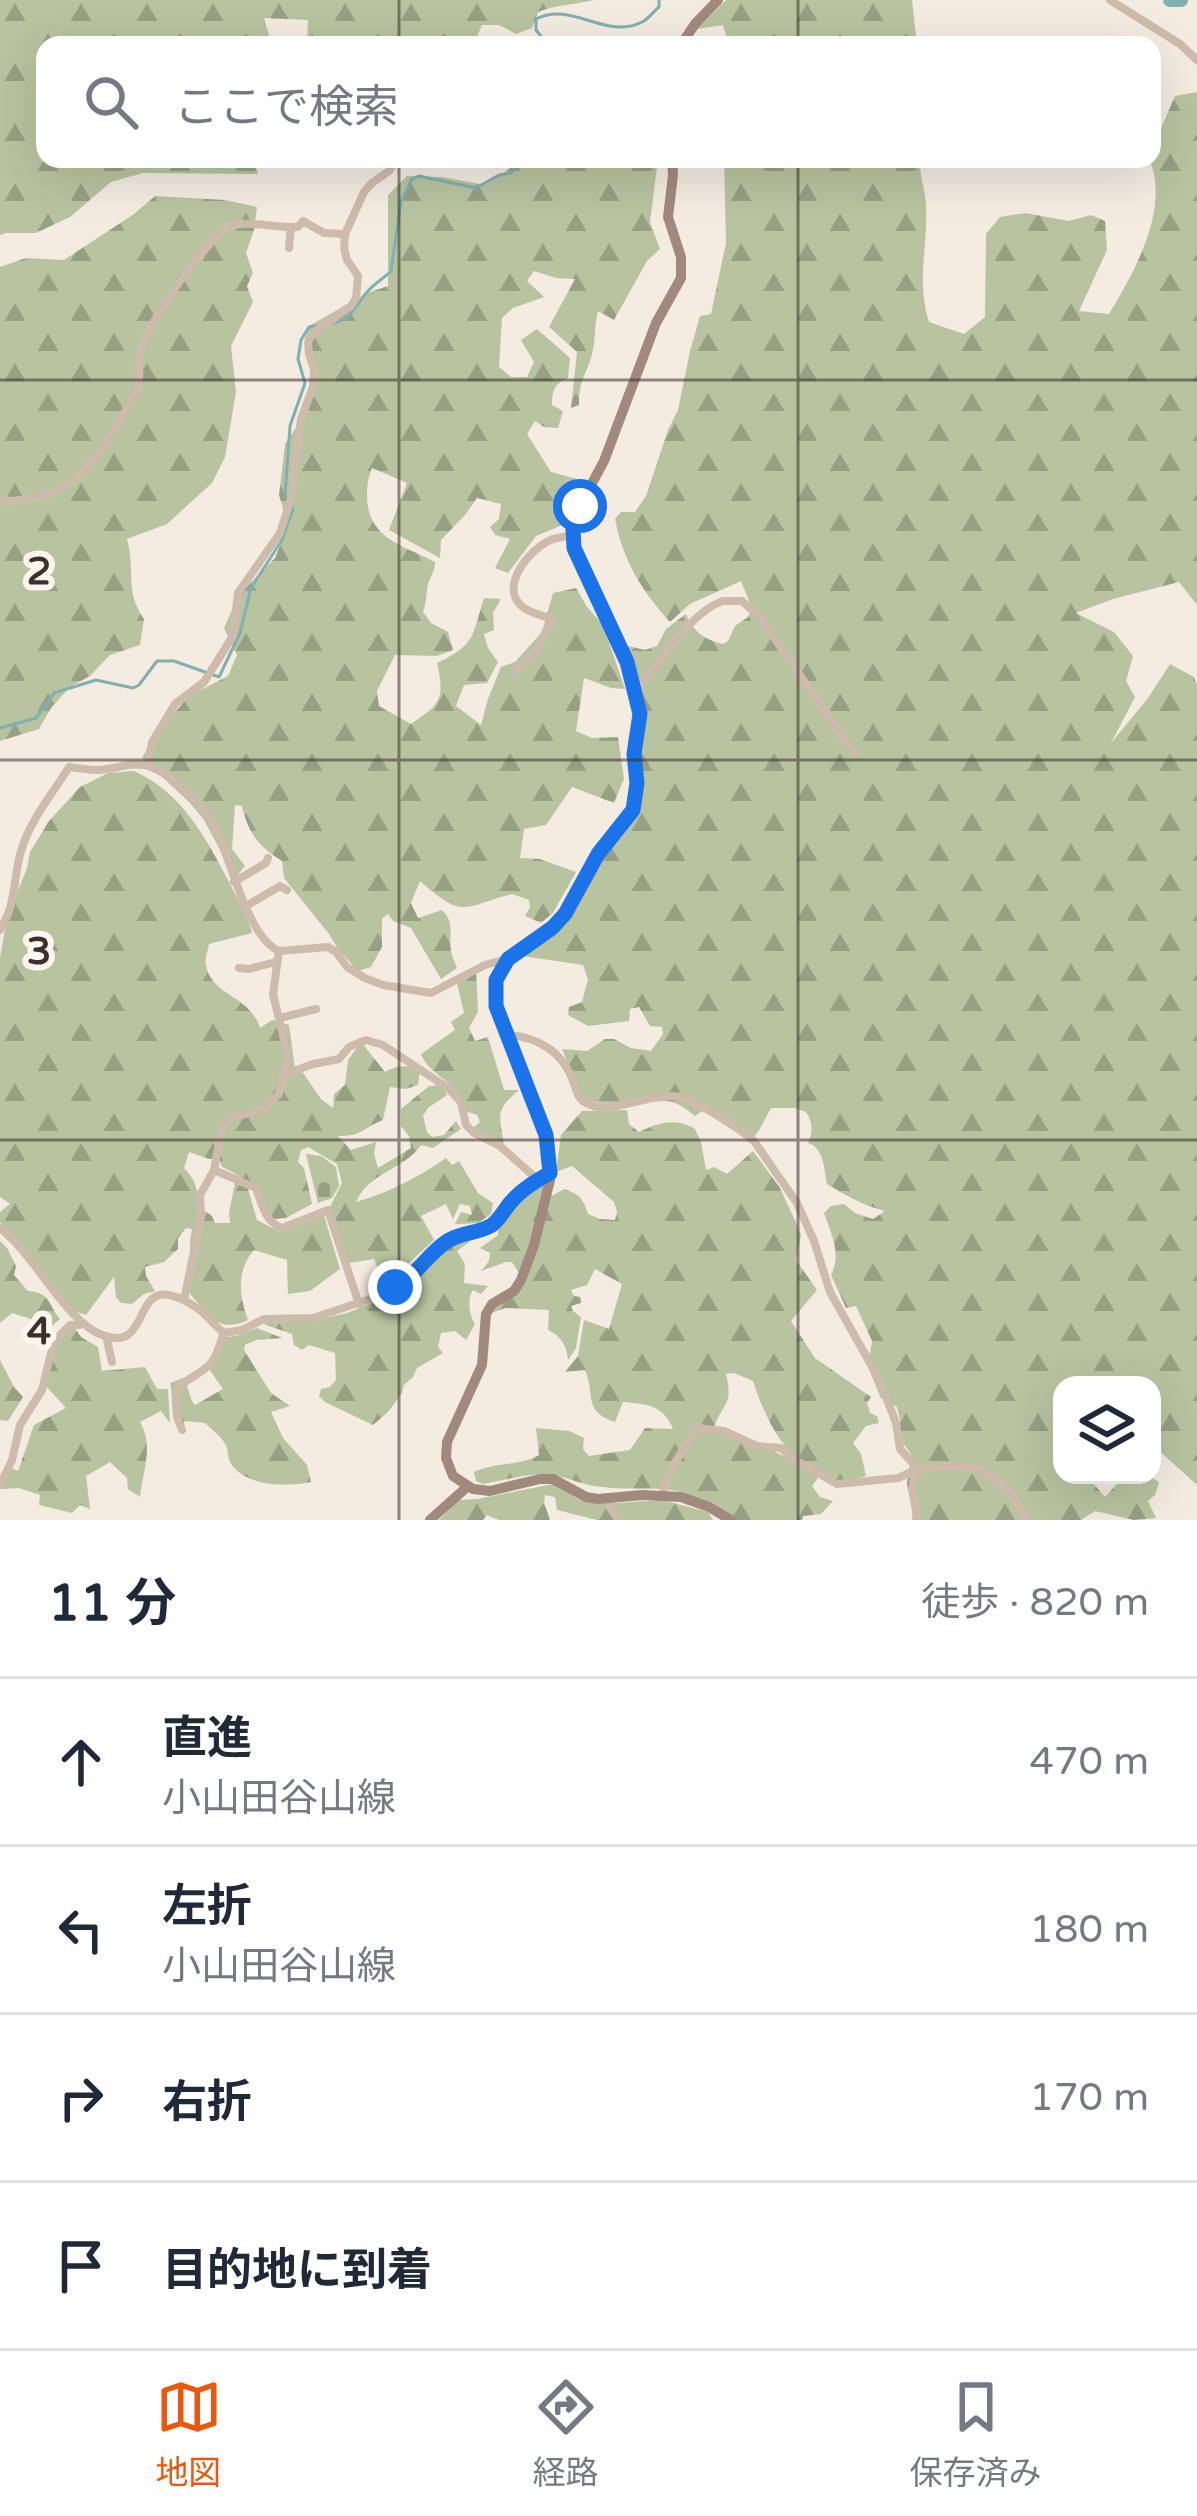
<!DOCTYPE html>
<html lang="ja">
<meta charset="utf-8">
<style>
:root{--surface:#fff;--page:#f6f6f7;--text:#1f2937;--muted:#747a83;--line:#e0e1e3;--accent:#ea580c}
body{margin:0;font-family:"Varela Round","Noto Sans JP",sans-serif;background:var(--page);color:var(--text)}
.controls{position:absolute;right:36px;bottom:36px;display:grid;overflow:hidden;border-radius:24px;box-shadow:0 12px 48px #0002}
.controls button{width:108px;height:108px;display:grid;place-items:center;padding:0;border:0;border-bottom:3px solid var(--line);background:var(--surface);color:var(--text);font:60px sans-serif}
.stop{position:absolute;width:36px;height:36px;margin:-27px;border:9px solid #1a73e8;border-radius:50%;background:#fff}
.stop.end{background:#1a73e8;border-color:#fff;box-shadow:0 3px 12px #0008}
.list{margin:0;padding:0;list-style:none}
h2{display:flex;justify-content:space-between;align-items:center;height:156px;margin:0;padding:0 48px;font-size:51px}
h2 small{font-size:39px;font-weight:400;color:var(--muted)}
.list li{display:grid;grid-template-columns:78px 1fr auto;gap:36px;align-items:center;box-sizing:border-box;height:168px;padding:0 48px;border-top:3px solid var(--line)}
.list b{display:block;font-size:45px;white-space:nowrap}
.list p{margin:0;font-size:39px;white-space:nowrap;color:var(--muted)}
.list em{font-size:39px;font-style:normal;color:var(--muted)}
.icon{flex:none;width:66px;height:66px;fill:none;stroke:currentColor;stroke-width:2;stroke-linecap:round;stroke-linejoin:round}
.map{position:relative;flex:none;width:1197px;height:1520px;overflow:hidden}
.search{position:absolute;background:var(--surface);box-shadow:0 12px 48px #0002;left:36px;right:36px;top:36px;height:132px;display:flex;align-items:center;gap:30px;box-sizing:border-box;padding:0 42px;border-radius:24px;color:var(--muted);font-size:45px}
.sheet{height:828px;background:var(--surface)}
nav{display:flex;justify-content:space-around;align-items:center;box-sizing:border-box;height:168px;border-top:3px solid var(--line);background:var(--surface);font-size:33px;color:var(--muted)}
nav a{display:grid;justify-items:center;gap:6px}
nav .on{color:var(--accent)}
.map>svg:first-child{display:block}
.forest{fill:url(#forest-firs)}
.cemetery{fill:url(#cemetery-stones)}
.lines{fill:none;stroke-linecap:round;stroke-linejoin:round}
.stream{stroke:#7fb0b2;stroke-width:3}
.river{stroke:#7fb0b2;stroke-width:14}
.street{stroke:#cdbbac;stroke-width:8}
.secondary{stroke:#a18a7d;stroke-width:10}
.route{stroke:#1a73e8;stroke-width:15}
.grid{fill:none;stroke:#3b302b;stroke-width:3;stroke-opacity:0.55}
.grid-label{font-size:39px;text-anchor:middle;font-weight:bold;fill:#3b302b;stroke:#fbf5ee;stroke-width:12;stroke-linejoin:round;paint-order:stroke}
</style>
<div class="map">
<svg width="1197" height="1520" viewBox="0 0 1197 1520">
<defs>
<pattern id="forest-firs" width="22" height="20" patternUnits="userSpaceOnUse" patternTransform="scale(3)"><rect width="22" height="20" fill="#b8c4a0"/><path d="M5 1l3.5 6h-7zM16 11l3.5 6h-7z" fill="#97a083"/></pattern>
<pattern id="cemetery-stones" width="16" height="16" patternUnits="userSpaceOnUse" patternTransform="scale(3)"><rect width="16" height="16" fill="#b8c4a0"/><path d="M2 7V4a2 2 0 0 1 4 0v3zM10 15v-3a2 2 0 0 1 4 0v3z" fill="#97a083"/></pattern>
</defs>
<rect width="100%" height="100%" fill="#f4ebe1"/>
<!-- forest -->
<g class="forest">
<path d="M0,0H594C575,5 557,4 538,12L532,28L516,34L499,25H482L473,45H307L308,20L264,18L272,45H45V159H254L258,174L143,173L111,182L70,217L36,233H6L0,235Z"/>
<path d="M726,0H912L917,45H739L727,38L723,25L697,29Z"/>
<path d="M1197,92V605L1179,582L1113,599L1076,613L1114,632L1133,656L1126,681L1135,697L1111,743L1148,698L1170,664L1194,677L1197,685V1485L1155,1447L1152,1448V1385H1062V1475H1086L1105,1497L1125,1475H1148L1159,1482L1155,1495L1148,1501L1156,1518L1134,1520L1095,1511L1081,1520H914L907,1484L911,1454L899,1438L900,1420L897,1407L881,1398L868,1367L872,1341L856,1306L846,1308L831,1275C842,1254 831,1233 824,1213L831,1206L844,1204L855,1213L873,1219L885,1211C864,1206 845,1195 827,1184C824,1169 824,1148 808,1143C813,1132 813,1122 806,1112L795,1108H771L758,1132L749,1142L725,1116L708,1107L695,1116C687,1110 681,1104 671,1102C649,1096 592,1113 579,1093C575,1086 567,1059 562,1049L587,1051L605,1039H614L631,1048L651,1051L663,1034L662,1027L650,1026L639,1007L630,1009L629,1021L588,1026L568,1015L569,1007L582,1002L588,979L583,965L516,955L560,915L633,816L628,744L636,706L624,645L645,650L657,646L666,629L686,614C694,632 703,639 723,644L728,641L735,626L748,617L752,608L741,581L690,604L670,622C642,591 623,561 615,519L621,512H635L646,496L668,430L678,410L690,351L700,316L711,314L726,243L724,159H920C919,176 926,191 926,207C928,250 916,278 929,322L964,334L985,317L986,234L1000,217L1025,213L1069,221L1091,215L1105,221L1107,250L1079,311L1109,314C1134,273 1171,207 1149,159H1152V149L1175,96Z"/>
<path d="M524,159H658L650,222L660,249L647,261L614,320L598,311C594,326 596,340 592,354C586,377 579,378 579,405L571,408L577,352L549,327L575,279L556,278L534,271L527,281L544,297L513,308L502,318L499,367L511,377H527L534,362L521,340L537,329L570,358L568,378C554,384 552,391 552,405L563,411L558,428L544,427L535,421L527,434L551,472L577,479L565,524L536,536L508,573L495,568L510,539L495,535L490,527L499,519L501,504L477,498L465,515L441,540L440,558L389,530L407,483L372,468C368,478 367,486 367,497C368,539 403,545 435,562C435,573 428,579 427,590C426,599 426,603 423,612L431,623L448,632L453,650L437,656L395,655L377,691L379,706L411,724C441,704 445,699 437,663C476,645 472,636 484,598L501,599L493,613L494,630L484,634L488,648L498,662L487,683L464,685L456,706L481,725L488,699L501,667L515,662L542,632L553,593L576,588L587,607L603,625L625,689L611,688L584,678L576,731L592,738L618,737L624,779L614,803L572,787L546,825L524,829L520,858L540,859L576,872L553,913L541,923L525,916L530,907L529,900L512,894C462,907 464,920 420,881L411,903L418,918L442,910C456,923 448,936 451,951C452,957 455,962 457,968L441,979L411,928L393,921L388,914L382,919V947L371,967L358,971L338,949L329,934L284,878L282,861C259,847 248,833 242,806L235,805L232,849L245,866L235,878L204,820L190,803L142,758L155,735L189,696L228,676L237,655L224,628L238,596L275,558L288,526L279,495L285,444L301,420L313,380L305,338L309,326L367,293L388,286V195L407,176L442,177L485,185Z"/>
<path d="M155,196L225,200L257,207L254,230L246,253L253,273L247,286L253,302L231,346L236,392L225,457L212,483L167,524L127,539C136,572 124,590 144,619L140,645L110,655L90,676L70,687L51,708L39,729L0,741V267L26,258L64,260L134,214Z"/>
<path d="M134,771C181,792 205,836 228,880C237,898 247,914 252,933L209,944C208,951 204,958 206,965C211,996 250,995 260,1028L272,1020L289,1025L295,1069L301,1070L321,1099L333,1108L334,1094L345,1085L348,1060L361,1042L385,1072C397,1065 408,1064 420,1071L418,1085L406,1089L390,1087L383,1120C362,1128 364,1136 338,1136L351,1150L376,1142L374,1154L378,1168L411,1148L409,1136L401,1126V1109L429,1086L443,1085L447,1095L428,1108L423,1116L427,1132L432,1137L444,1135L456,1121L461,1129L433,1148L421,1145C404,1170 369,1172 356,1202C390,1192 417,1178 446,1158L452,1165L459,1161L478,1193L493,1203L491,1214L478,1223L455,1224L461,1212L472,1215L470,1206L460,1204L453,1219L446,1204L421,1216L434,1240L385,1285L374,1259L349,1263L330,1207L342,1183L337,1164L308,1147L301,1150L298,1162L304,1168L312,1204L286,1218L273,1219C258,1193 251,1180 222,1167L218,1158L209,1159L189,1152L184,1168C196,1180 198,1190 198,1206L212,1216L215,1223H230L229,1213L236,1178L248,1189L257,1220L280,1232L323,1212L340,1269L310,1291L288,1294L287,1260L254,1250C236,1271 239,1295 248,1320C218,1334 209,1315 190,1294V1241L192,1229L186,1228L178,1238V1249L164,1262L145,1267L146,1276L155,1291L144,1294L132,1304L121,1303L116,1297L114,1277L86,1315L68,1309L36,1269L24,1258L0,1222V1212L10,1204L0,1197V958L7,918L27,868L30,852L49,821L80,787L108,773Z"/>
<path d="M476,969L478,1012L469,1028L475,1041L488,1037L504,1090H519C495,1110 499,1115 504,1144L473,1128L480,1122L477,1115L465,1111C459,1079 431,1079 421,1054L455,1030L451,1022L464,1013L457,983Z"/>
<path d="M627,1110L629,1124L639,1132C658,1123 675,1117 695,1129L701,1142L706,1170L714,1167L727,1174L753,1151L780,1188L797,1225L801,1235L796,1260L817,1290L791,1321L815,1358L871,1397L867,1403L870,1413L877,1416L879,1423L866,1426L853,1443L861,1454L866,1476C854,1479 840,1484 828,1479C788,1465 765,1419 753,1381L734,1373L726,1374C734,1407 722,1402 714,1428C735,1440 751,1443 773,1451C789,1458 803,1468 818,1478L812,1486L820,1497L833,1501L821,1514L803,1516L802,1520H722C683,1476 652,1493 602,1487C585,1486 572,1479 557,1476C534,1471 505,1480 483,1484L476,1481L474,1472C495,1462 520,1466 539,1455L536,1428L569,1431L584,1438L583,1449L589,1456L630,1450L645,1428L673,1429C664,1405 646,1404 623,1402L615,1422C582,1411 596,1396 585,1370L565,1372L578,1356L584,1320L609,1329L622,1284L595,1269L587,1285L571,1290L574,1296L581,1297V1303L571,1306L573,1311L581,1317L576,1348L568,1360C567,1346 561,1336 548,1330L549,1310L506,1308L491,1313L492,1308L524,1281L512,1262H506L481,1271L489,1261L490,1253L480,1248L498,1235V1212L501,1206L542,1174L550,1197L564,1189C580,1194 583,1199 588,1214L600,1219L615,1220L617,1211L614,1202L572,1166L556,1172L561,1135L582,1111Z"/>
<path d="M470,1229L469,1242L457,1251L465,1264L464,1283L488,1286L481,1294L473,1290C467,1299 469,1315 475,1324L466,1340L455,1331L441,1333L438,1347L443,1353L417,1368L413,1377L404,1385L402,1393L388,1412L373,1425L325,1402L319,1396L321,1389L330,1387L336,1380L335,1353L309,1345L302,1350L294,1345L292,1334L263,1324L280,1319L312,1321L347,1313L386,1297L451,1230Z"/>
<path d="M0,1241L7,1248L16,1266L14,1275L28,1291C51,1293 47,1303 60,1319L46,1331L28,1318L12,1313L0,1323Z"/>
<path d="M74,1327L81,1337L98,1347L102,1371L145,1367L157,1389H168L170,1423L161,1411L140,1422C154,1446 143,1471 140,1497L128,1489L127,1478L110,1462L86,1476L90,1509L80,1505L72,1513L39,1505L40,1495L19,1488L0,1489V1482L7,1466L18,1471L34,1425L66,1408L44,1384L54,1337Z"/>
<path d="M257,1328L282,1338L256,1340L245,1345L244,1350L271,1393L290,1406L271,1412L283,1438L307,1465L311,1482C287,1487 244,1487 230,1462C227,1456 229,1449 225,1444C221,1436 211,1429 205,1423L185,1421L178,1428C169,1414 174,1398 170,1383L183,1378C190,1387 188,1397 195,1405L223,1389L207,1366L226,1337L236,1336Z"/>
<path d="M0,1360L14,1387L23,1397L8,1421L0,1420Z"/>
<path d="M553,1484L582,1501L616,1503L662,1500L708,1512L713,1520H597L557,1510L555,1497L545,1495L544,1502L550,1520H499L487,1515L483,1520H439L459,1500L477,1499Z"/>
</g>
<!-- cemetery -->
<path class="cemetery" d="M306,1154L321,1156L336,1167L339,1186L332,1198L318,1203Z"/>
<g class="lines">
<!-- stream -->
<g class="stream">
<path d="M548,45L536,30V19C572,0 607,42 644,21C650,17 654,11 659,7V0"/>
<path d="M332,323C352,320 355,305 368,291C374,284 384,278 391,271L401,202L412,179L419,176L476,188L499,175L511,173L522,159"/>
<path d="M0,728L36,718L54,693L96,680L133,688L139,685L157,661H174L219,677L240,633L251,588L282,540L293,509L285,495L290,426L305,383L298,359L301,340L309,327L316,326"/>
</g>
<!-- river -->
<path class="river" d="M1170,0H1181"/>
<!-- street -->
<g class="street">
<path d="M1110,0L1180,44L1197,60"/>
<path d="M289,248L291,227"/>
<path d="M0,501C83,502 99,453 137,391C142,378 137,366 140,353C150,317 199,252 227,226C251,220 274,228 298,227L303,221L324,233L345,234"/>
<path d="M515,671L535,653L552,619C544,616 531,613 524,608C496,588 531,547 553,539C555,538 569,536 572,535"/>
<path d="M638,691C655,666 693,610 723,601C724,601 741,601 742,601L760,617L854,754"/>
<path d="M148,765L152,742L175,704L204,682L233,636L238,593L280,533L291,499L301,419L313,387L314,369L309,354L308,342L312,334L351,306L356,298L358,276L347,260L344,248L345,234L364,192L372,183L389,171L397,159"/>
<path d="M234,882L266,863L268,858"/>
<path d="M246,906L280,886L287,890"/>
<path d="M0,930C18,901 12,878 22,848C31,819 53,793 69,767C78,768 88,770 97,770C115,770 133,760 151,767C173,775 208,810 217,831C231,861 248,938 279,951L328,947L336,952L347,967L365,978L383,985L431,993L485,965L507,959"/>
<path d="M239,968L249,969L276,962"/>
<path d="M280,1018L316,1009"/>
<path d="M508,1035C538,1037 563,1052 573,1081C577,1091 577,1099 588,1104C609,1113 632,1101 653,1098C662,1097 673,1095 681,1097C694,1099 743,1131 754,1141L797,1203L814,1241L830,1292L879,1379L896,1423L900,1449L918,1469C929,1469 938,1466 948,1466C987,1464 1011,1486 1026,1520"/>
<path d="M283,1075L313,1064L339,1059L349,1047L366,1040L383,1045L448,1088L461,1102L466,1125L474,1133L500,1146L538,1180"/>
<path d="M214,1170L256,1188C262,1204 265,1222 282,1228L328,1210L359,1304"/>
<path d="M0,1228C35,1255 65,1321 102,1335C158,1356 125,1260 197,1308C207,1314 214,1326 224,1333L242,1330L264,1319L313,1318L382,1295L403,1283L445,1243L456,1236L475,1232L496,1223L513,1200L530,1185L549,1174"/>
<path d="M184,1300L201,1217L200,1195L214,1170L222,1127L230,1118L264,1109L279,1094L288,1056L273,994L279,951"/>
<path d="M106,1336L112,1362"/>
<path d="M182,1430L177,1415V1389C187,1378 203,1373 211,1363C218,1355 220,1342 224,1333"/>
<path d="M0,1485L12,1460L20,1425L42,1390L54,1341L70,1325H79"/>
<path d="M662,1495C669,1466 682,1453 697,1428L724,1431L757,1446L781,1448L793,1459L837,1484L898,1478L918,1469C905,1497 919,1497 916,1520"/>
<path d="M607,1500L610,1508L619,1520"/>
</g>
<!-- secondary -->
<g class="secondary">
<path d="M681,45L695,24L718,0"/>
<path d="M672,159L673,175L668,217L681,257V278L656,323L604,461L576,513L572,535L577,556L621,647L637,693L640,714L634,754L636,798L630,816L599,854L565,914L552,927L508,959L496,980L497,1006L546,1135L550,1180L534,1245L521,1280L514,1291L492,1304L486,1314L482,1365L447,1442L446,1458L453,1476L473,1489L490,1491L540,1479H553L586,1497L598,1499L642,1495L681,1497L709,1507L731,1520"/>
<path d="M430,1520L467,1487"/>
</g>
</g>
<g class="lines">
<!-- route -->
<path class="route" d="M395,1287C416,1276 427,1255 446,1242C460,1232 478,1234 492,1225C500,1219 504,1210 511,1202C522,1189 536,1181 550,1173L546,1135L496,1006V980L508,959L552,928L565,914L598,854L633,810L637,783L634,754L640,714L627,662L574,548L573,529L580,506"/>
</g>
<!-- grid -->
<path class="grid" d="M399,0V45M798,0V45M399,159V1520M798,159V1520M0,380H1197M0,760H1197M0,1140H1197"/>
<g class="grid-label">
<text x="39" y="584">2</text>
<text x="39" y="964">3</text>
<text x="39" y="1344">4</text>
</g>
</svg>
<div class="controls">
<button><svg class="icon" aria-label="layers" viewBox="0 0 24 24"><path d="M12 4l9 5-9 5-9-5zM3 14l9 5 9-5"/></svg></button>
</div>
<div class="stop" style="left:580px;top:506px"></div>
<div class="stop end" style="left:395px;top:1287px"></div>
<div class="search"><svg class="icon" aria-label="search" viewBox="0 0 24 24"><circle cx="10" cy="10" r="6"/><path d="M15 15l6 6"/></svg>ここで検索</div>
</div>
<section class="sheet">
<h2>11 分<small>徒歩 · 820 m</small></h2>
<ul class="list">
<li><svg class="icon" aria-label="ahead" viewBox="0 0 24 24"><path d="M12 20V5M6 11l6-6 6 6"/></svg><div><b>直進</b><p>小山田谷山線</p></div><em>470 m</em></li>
<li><svg class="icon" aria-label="left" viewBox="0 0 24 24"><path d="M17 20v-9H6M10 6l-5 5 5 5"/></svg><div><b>左折</b><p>小山田谷山線</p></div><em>180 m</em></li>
<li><svg class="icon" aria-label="right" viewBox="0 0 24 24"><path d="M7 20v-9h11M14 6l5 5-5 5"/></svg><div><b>右折</b></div><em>170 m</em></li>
<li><svg class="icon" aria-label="arrive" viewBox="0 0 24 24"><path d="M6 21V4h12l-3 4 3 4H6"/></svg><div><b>目的地に到着</b></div></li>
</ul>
</section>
<nav>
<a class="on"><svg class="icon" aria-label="map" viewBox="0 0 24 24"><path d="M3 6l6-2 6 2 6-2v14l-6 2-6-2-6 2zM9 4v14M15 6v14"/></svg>地図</a>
<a><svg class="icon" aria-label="directions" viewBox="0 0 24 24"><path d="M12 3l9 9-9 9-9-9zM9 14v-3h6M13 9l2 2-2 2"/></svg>経路</a>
<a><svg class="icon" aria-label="saved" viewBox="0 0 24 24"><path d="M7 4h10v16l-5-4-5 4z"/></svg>保存済み</a>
</nav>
